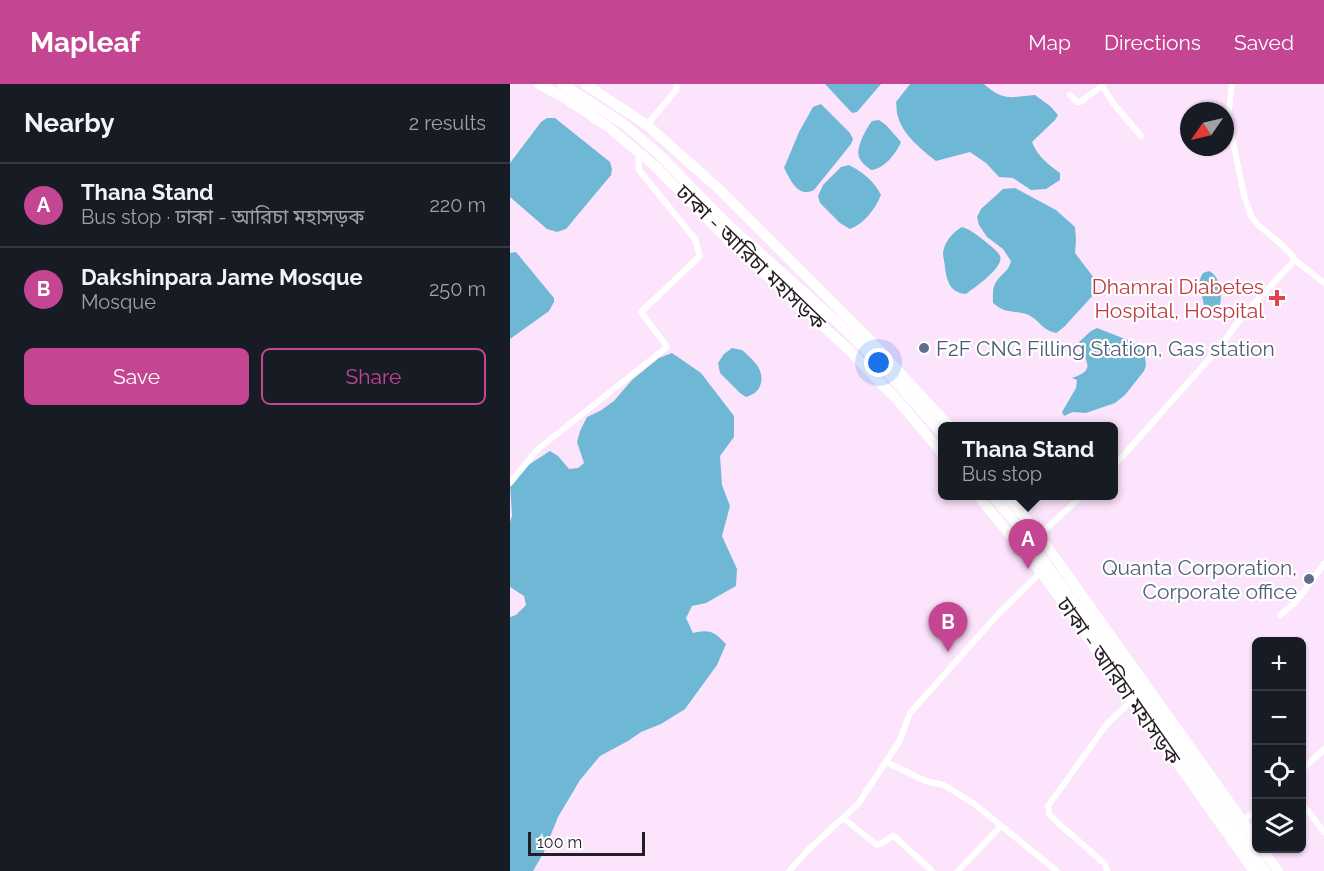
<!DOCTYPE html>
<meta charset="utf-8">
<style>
:root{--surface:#171b24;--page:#20242c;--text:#f1f3f6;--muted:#9ea1a6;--line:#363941;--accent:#c44693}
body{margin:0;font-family:Raleway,"Noto Sans Bengali",sans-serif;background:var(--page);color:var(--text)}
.controls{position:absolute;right:18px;bottom:18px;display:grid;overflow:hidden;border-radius:9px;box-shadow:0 2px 4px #0004}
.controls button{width:54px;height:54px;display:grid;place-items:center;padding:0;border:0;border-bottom:2px solid var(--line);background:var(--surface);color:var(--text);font:30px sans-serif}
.compass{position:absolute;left:670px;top:18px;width:54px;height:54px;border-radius:50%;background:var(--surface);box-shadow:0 2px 4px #0004;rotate:236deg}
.scale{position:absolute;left:18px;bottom:15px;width:117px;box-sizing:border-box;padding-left:6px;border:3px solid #251c25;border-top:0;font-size:16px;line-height:21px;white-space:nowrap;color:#251c25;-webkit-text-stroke:4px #fff;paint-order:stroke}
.you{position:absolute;left:369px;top:279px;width:21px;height:21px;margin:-15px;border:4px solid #fff;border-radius:50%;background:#1a73e8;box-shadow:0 0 0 9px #1a73e833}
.badge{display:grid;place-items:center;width:39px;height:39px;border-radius:50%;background:var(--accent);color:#fff;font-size:20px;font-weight:700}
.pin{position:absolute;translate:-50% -50px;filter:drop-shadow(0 2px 3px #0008)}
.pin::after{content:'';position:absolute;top:32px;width:21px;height:18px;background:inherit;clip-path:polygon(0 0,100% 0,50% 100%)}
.popup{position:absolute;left:428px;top:338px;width:180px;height:78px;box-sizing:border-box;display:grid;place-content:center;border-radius:9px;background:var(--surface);filter:drop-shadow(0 2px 4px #0005);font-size:20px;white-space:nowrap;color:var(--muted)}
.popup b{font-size:22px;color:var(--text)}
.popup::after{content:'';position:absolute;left:50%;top:100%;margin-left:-12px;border:12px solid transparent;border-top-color:var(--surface)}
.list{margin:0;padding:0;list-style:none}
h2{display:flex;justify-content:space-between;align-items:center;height:78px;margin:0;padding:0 24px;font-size:26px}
h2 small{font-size:20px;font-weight:400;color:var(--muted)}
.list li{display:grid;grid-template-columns:39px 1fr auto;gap:18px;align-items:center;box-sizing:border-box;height:84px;padding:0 24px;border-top:2px solid var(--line)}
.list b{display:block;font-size:22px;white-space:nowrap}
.list p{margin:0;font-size:20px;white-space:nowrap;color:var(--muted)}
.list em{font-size:20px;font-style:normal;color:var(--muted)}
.actions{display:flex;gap:12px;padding:18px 24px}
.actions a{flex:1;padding:14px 0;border:2px solid var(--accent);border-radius:9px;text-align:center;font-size:21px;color:var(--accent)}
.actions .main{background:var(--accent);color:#fff}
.icon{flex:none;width:33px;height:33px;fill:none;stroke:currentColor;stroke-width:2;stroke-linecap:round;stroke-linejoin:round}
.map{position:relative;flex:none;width:814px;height:787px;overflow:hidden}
header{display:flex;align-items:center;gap:36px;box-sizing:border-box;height:84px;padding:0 30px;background:var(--accent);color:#fff}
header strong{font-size:28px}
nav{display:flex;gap:33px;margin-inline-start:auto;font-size:21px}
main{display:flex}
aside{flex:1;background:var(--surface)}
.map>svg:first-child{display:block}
.water{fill:#6eb8d5}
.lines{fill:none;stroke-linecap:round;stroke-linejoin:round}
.street{stroke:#fff;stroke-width:6}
.highway{stroke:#fff;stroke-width:10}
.health-dot{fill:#e0444e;stroke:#fff;stroke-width:2}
.service-dot{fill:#5c6f8a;stroke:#fff;stroke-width:2}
.labels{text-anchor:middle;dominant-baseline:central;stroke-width:4.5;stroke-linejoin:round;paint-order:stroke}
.street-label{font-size:21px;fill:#251c25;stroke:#fff}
.health-label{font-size:21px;fill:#be3a42;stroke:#fff;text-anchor:end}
.service-label{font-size:21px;fill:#4e5e75;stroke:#fff;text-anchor:start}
</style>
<header>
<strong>Mapleaf</strong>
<nav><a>Map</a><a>Directions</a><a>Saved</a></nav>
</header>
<main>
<aside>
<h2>Nearby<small>2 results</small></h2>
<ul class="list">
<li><span class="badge">A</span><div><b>Thana Stand</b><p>Bus stop · ঢাকা - আরিচা মহাসড়ক</p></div><em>220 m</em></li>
<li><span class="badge">B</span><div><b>Dakshinpara Jame Mosque</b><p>Mosque</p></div><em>250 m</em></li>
</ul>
<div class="actions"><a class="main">Save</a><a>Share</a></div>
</aside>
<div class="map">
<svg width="814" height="787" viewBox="0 0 814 787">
<rect width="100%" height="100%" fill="#fde4fd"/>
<!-- water -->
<g class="water">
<path d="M315,0H371L347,28L342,29Z"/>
<path d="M400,0H474C494,18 501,13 525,11L540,22L548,31L545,36L522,58C528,73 538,80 550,89V96L536,105L521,106L503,94L489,93L476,79L460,68L426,77C412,66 393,51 388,33C386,28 387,23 386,18Z"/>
<path d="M311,20L340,49L343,55L341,60L304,106C288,114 281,97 274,84L289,48L303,23Z"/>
<path d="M37,34H45L100,78L102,85L101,91L56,145L47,148L37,145L0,113V79L31,38Z"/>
<path d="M369,36L376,41L391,58C386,70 374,85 361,86C357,83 352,79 350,75C344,66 356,45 362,37Z"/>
<path d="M339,81C353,88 364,97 371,111C365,125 355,139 340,145L330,139L310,119L308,112L313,101L331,83Z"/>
<path d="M505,104L546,126L565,143L566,156L565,169L584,194L586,208L554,243L546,249C543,248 539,247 536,245C529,240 525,233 516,230C501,226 496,230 483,219C483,212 482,204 486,198C491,190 499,187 501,177L493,165L477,153L469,141L467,133L471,125L493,105Z"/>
<path d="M452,143C462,146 468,152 476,158C480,162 487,166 490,172C495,183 464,204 456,210C440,209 437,197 435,184C435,179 433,174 433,169C434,158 443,148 452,143Z"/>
<path d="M6,168L44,214V218L39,227L0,255V169Z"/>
<path d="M699,187C711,192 713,214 709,225L701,227L694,223C693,208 685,202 693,189Z"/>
<path d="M587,244L623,258L635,272L636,282L634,287L615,311L605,319L576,329L563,328L554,332L552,328L566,304L567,296L562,294C590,285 572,275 569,258L581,247Z"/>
<path d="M222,264L232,266C243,276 256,286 250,302C248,308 242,311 236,313L230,309L210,289L208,279L214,270Z"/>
<path d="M162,269L191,289L224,332V353L210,372L212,401L220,422L212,452L227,485L226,502L196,519L182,522L176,534L183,549C201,545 204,548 216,560L207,581L175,625L151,640L131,648L118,657L90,672L70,696L48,733L34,768L23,787H0V533L6,531L16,521L14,512L0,503V438L2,432L0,398L9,387L40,367L48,372L59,385L68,384L74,379L67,358L70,347L77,333L90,327L104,317L122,296L149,274Z"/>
</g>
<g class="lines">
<!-- street -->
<g class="street">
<path d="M591,0L603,19L631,52"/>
<path d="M722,0L718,34L734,111L741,132L749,142L764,154L779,168L785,176L814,199"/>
<path d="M560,11L567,18H570L592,2"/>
<path d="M137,41L166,6L167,0"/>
<path d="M604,382L709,264L734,230L785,176"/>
<path d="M0,399L28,365L157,263L131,228L190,172L185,155L129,86L128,66"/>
<path d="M529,451L572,412"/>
<path d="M770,531L786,518L814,480"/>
<path d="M376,678L416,697L434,701L463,719L547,787"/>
<path d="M792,686L814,665"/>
<path d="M792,719L814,748"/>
<path d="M333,734L367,761C374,760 377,755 383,752L386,754L422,787"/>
<path d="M733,737L746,726"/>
<path d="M279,787L298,766L348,720L389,658L400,629L490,528L531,488"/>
<path d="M448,787L491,742"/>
<path d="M597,787L595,780L547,738L539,730L538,722L597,640L622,616"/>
</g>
<!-- highway -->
<g class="highway">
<path d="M29,0L55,14L97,42L144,81L224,162L337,264L390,319L432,369"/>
<path d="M52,0L114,40L151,72L214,137L327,238L367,277L432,350"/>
<path d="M75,0L137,41L209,105L355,251L439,342"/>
<path d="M468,412L531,488L744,787"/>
<path d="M483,412L512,447L639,621L755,787"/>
<path d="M497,412L529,451L746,756"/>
<path d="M752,764L768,787"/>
</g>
</g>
<!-- markers -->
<path class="health-dot" d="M764 205h6v6h6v6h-6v6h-6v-6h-6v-6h6z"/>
<g class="service-dot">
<circle cx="414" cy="264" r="6"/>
<circle cx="799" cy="495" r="6"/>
</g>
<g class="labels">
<!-- street labels -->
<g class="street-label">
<text transform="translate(241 173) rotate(44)">ঢাকা - আরিচা মহাসড়ক</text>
<text transform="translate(609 597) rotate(55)">ঢাকা - আরিচা মহাসড়ক</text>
</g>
<!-- health labels -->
<g class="health-label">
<text x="754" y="202">Dhamrai Diabetes<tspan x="754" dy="24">Hospital, Hospital</tspan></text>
</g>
<!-- service labels -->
<g class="service-label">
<text x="426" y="264">F2F CNG Filling Station, Gas station</text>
<text x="787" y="483" text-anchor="end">Quanta Corporation,<tspan x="787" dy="24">Corporate office</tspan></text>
</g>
</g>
</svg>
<div class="controls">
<button>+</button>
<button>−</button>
<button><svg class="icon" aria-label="locate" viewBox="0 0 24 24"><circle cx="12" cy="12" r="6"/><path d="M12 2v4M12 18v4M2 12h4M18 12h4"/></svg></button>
<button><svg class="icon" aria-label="layers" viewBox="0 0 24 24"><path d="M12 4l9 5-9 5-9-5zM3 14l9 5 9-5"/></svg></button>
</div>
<svg class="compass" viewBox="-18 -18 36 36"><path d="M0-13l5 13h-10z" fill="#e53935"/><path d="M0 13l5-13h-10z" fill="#9ea1a6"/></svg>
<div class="scale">100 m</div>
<div class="you"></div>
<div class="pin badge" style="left:518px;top:485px">A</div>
<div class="popup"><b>Thana Stand</b>Bus stop</div>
<div class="pin badge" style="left:438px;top:568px">B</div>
</div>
</main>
